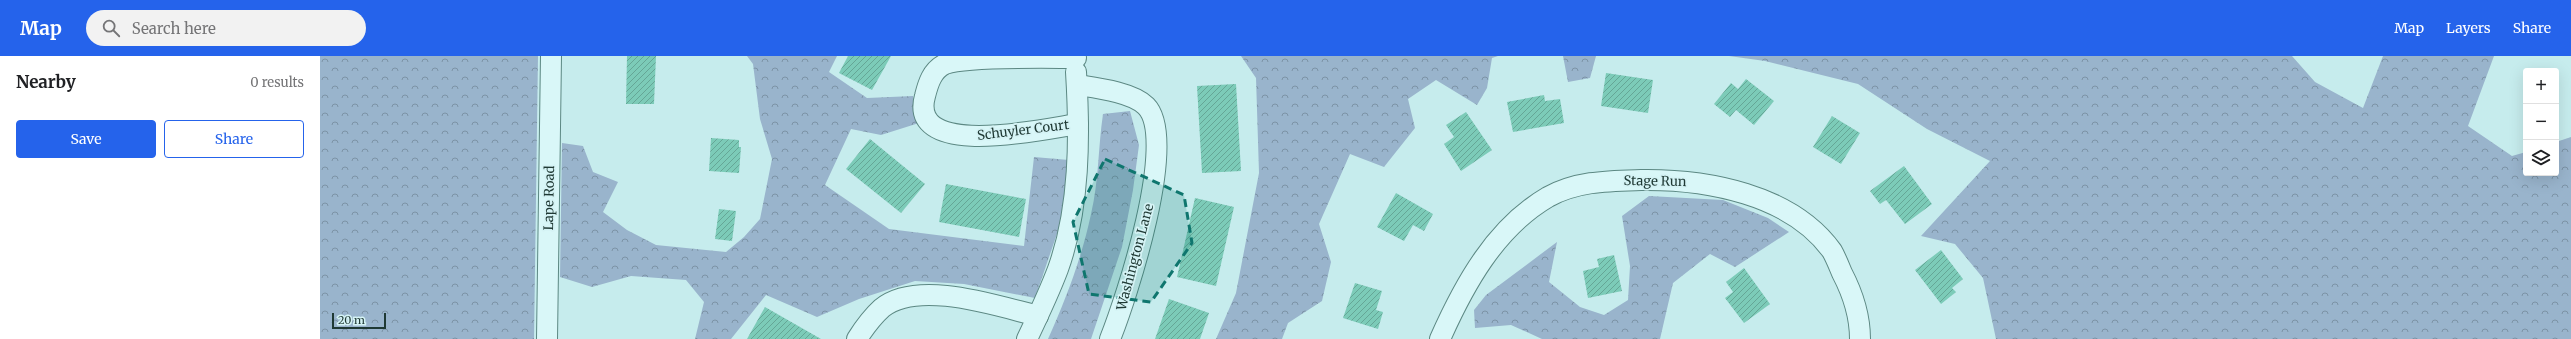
<!DOCTYPE html>
<meta charset="utf-8">
<style>
:root{--surface:#fff;--page:#f2f2f2;--text:#202124;--muted:#757577;--line:#e0e0e0;--accent:#2563eb}
body{margin:0;font-family:Merriweather,serif;background:var(--page);color:var(--text)}
.controls{position:absolute;right:12px;top:12px;display:grid;overflow:hidden;border-radius:4px;box-shadow:0 4px 16px #0002}
.controls button{width:36px;height:36px;display:grid;place-items:center;padding:0;border:0;border-bottom:1px solid var(--line);background:var(--surface);color:var(--text);font:20px sans-serif}
.scale{position:absolute;left:12px;bottom:10px;width:54px;box-sizing:border-box;padding-left:4px;border:2px solid #1f3934;border-top:0;font-size:11px;line-height:14px;white-space:nowrap;color:#1f3934;-webkit-text-stroke:3px #d5f3f5;paint-order:stroke}
.list{margin:0;padding:0;list-style:none}
h2{display:flex;justify-content:space-between;align-items:center;height:52px;margin:0;padding:0 16px;font-size:17px}
h2 small{font-size:13px;font-weight:400;color:var(--muted)}
.actions{display:flex;gap:8px;padding:12px 16px}
.actions a{flex:1;padding:9px 0;border:1px solid var(--accent);border-radius:4px;text-align:center;font-size:14px;color:var(--accent)}
.actions .main{background:var(--accent);color:#fff}
.icon{flex:none;width:22px;height:22px;fill:none;stroke:currentColor;stroke-width:2;stroke-linecap:round;stroke-linejoin:round}
.map{position:relative;flex:none;width:2251px;height:283px;overflow:hidden}
header{display:flex;align-items:center;gap:24px;box-sizing:border-box;height:56px;padding:0 20px;background:var(--accent);color:#fff}
header strong{font-size:19px}
nav{display:flex;gap:22px;margin-inline-start:auto;font-size:14px}
.search{width:280px;height:36px;background:var(--page);display:flex;align-items:center;gap:10px;box-sizing:border-box;padding:0 14px;border-radius:22px;color:var(--muted);font-size:15px}
main{display:flex}
aside{flex:1;background:var(--surface)}
.map>svg:first-child{display:block}
.forest{fill:url(#forest-crowns)}
.building{fill:url(#building-hatch)}
.lines{fill:none;stroke-linecap:round;stroke-linejoin:round}
.minor-casing{stroke:#5c8883;stroke-width:22}
.minor{stroke:#d9f7f8;stroke-width:20}
.marked{fill:#0f766e;fill-opacity:0.2;stroke:#0f766e;stroke-width:3;stroke-dasharray:8 5;stroke-linejoin:round}
.labels{text-anchor:middle;dominant-baseline:central;stroke-width:3.5;stroke-linejoin:round;paint-order:stroke}
.street-label{font-size:13px;fill:#1f3934;stroke:#d5f3f5}
</style>
<header>
<strong>Map</strong>
<div class="search"><svg class="icon" aria-label="search" viewBox="0 0 24 24"><circle cx="10" cy="10" r="6"/><path d="M15 15l6 6"/></svg>Search here</div>
<nav><a>Map</a><a>Layers</a><a>Share</a></nav>
</header>
<main>
<aside>
<h2>Nearby<small>0 results</small></h2>
<ul class="list">
</ul>
<div class="actions"><a class="main">Save</a><a>Share</a></div>
</aside>
<div class="map">
<svg width="2251" height="283" viewBox="0 0 2251 283">
<defs>
<pattern id="forest-crowns" width="20" height="18" patternUnits="userSpaceOnUse"><rect width="20" height="18" fill="#99b4cc"/><path d="M2 6a3 3 0 1 1 6 0M12 15a3 3 0 1 1 6 0" fill="none" stroke="#7c93a6"/></pattern>
<pattern id="building-hatch" width="6" height="6" patternUnits="userSpaceOnUse"><rect width="6" height="6" fill="#7ccbb8"/><path d="M-1 1l2-2M0 6l6-6M5 7l2-2" fill="none" stroke="#65a696"/></pattern>
</defs>
<rect width="100%" height="100%" fill="#c6eced"/>
<!-- forest -->
<g class="forest">
<path d="M0,0H218L214,283H0Z"/>
<path d="M427,0H517L509,16L547,42L593,40L599,67L561,79L531,73L505,129L569,173L704,190L714,101L749,104L740,169L715,242L644,228L595,225L539,243L497,261L446,239L411,283H375L384,246L366,224L311,220L272,231L240,221L242,87L263,90L273,116L298,126L283,156L307,174L336,189L406,196L424,181L440,163L452,103L440,63L433,8Z"/>
<path d="M921,0H1178L1172,2L1167,32L1157,49L1116,24L1088,43L1095,72L1064,111L1030,98L999,168L1011,206L1002,245L968,267L962,283H896L916,237L939,117L936,22Z"/>
<path d="M1243,0H1276L1270,22L1248,26Z"/>
<path d="M1409,0H1972L1995,26L2043,52L2063,0H2174L2148,70L2192,100L2206,96V117H2236V86L2251,81V283H1676L1663,222L1635,188L1601,180L1670,105L1607,73L1538,28L1445,5Z"/>
<path d="M810,55L819,89L813,134L802,191L771,283H728C746,243 762,201 771,158C779,125 778,91 783,58Z"/>
<path d="M1329,140L1403,144L1448,162L1469,176L1415,211L1390,198L1353,227L1340,283H1222L1191,269L1155,272L1154,254L1166,239L1237,186L1229,226L1260,251L1284,259L1308,244L1310,210L1302,160Z"/>
</g>
<!-- building -->
<g class="building">
<path d="M307,0H336L334,48H306Z"/>
<path d="M528,0H571L552,34L519,17Z"/>
<path d="M1286,17L1333,24L1328,57L1281,50Z"/>
<path d="M1426,23L1454,45L1434,69L1416,54L1410,61L1394,48L1411,27L1418,33Z"/>
<path d="M916,28L921,115L882,117L877,30Z"/>
<path d="M1224,39L1225,45L1240,43L1244,67L1193,76L1187,46Z"/>
<path d="M1146,56L1172,94L1141,115L1124,88L1134,81L1126,69Z"/>
<path d="M1512,60L1540,77L1521,108L1493,91Z"/>
<path d="M391,82L419,84V91H421L419,117L389,115Z"/>
<path d="M550,83L605,128L581,157L526,113Z"/>
<path d="M1584,110L1612,148L1585,168L1566,144L1560,148L1550,135Z"/>
<path d="M626,128L706,143L699,181L619,166Z"/>
<path d="M1076,137L1113,158L1104,175L1093,169L1084,185L1057,171Z"/>
<path d="M875,142L914,151L896,230L857,221Z"/>
<path d="M399,153L416,155L412,185L395,183Z"/>
<path d="M1621,194L1643,223L1632,232L1636,236L1621,248L1595,214Z"/>
<path d="M1294,199L1302,235L1268,242L1263,215L1279,211L1277,203Z"/>
<path d="M1424,212L1450,248L1424,267L1405,242L1413,236L1406,226Z"/>
<path d="M1035,227L1062,235L1056,254L1063,256L1058,273L1023,262Z"/>
<path d="M849,243L889,257L880,283H835Z"/>
<path d="M445,251L501,283H427Z"/>
</g>
<g class="lines">
<defs>
<g id="minor">
<path d="M756,2C727,2 647,0 625,8C612,14 608,28 605,40C587,105 729,72 758,68"/>
<path d="M757,29C776,32 812,36 826,50C859,83 806,243 790,283"/>
<path d="M227,283L231,0"/>
<path d="M537,283C544,272 552,261 562,252C598,223 677,250 718,260"/>
<path d="M707,283C718,260 729,237 738,213C760,152 760,80 756,16"/>
<path d="M1120,283C1144,229 1175,172 1228,141C1257,125 1288,125 1321,124C1386,123 1471,138 1512,195C1516,202 1519,210 1522,217C1533,238 1540,259 1540,283"/>
</g>
</defs>
<!-- minor casing -->
<use href="#minor" class="minor-casing"/>
<!-- minor -->
<use href="#minor" class="minor"/>
</g>
<!-- marked area -->
<path class="marked" d="M785,103L864,139L872,187L831,246L769,238L753,166Z"/>
<g class="labels">
<!-- street labels -->
<g class="street-label">
<text transform="translate(703 74) rotate(-7)">Schuyler Court</text>
<text transform="translate(1335 125) rotate(1)">Stage Run</text>
<text transform="translate(229 142) rotate(-89)">Lape Road</text>
<text transform="translate(815 201) rotate(-75)">Washington Lane</text>
</g>
</g>
</svg>
<div class="controls">
<button>+</button>
<button>−</button>
<button><svg class="icon" aria-label="layers" viewBox="0 0 24 24"><path d="M12 4l9 5-9 5-9-5zM3 14l9 5 9-5"/></svg></button>
</div>
<div class="scale">20 m</div>
</div>
</main>
